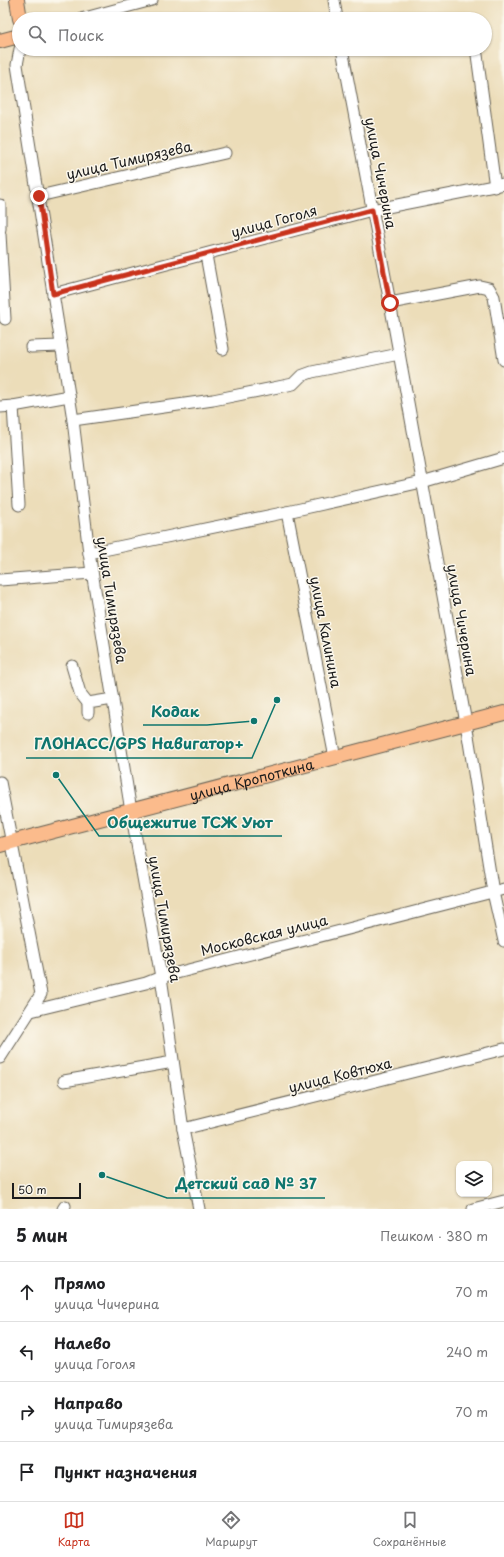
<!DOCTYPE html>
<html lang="ru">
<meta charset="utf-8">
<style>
:root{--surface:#fff;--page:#f2f2f2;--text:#202124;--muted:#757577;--line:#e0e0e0;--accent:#c8321e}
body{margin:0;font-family:"Playpen Sans",sans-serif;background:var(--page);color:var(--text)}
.controls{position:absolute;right:12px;bottom:12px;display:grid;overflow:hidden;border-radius:8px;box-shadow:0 1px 3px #0004}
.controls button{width:36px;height:36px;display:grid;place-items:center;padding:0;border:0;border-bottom:1px solid var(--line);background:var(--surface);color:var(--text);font:20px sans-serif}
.scale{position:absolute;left:12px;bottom:10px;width:69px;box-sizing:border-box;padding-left:4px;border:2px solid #1c1c1c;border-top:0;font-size:11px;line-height:14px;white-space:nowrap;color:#1c1c1c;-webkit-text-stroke:3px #fbf7ec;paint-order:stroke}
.stop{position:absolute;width:12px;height:12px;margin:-9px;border:3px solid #c8321e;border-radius:50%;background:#fff}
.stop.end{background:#c8321e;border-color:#fff;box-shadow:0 1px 4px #0008}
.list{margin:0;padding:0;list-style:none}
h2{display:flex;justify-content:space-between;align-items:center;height:52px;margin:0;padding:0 16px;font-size:17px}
h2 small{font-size:13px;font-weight:400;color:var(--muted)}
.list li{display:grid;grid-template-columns:26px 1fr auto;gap:12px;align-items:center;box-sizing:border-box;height:60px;padding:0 16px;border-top:1px solid var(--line)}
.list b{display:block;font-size:15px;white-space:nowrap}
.list p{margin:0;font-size:13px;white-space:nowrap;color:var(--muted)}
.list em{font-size:13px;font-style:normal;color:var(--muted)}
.icon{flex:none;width:22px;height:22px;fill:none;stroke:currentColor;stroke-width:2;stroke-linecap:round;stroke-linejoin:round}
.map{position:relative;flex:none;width:504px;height:1209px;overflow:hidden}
.search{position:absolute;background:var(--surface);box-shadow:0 1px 3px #0004;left:12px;right:12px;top:12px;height:44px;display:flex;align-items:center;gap:10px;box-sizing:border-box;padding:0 14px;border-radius:22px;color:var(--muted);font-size:15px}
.sheet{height:292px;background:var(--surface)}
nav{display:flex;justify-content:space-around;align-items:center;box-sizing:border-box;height:56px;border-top:1px solid var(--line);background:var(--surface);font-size:11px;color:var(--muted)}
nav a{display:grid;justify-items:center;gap:2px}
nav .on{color:var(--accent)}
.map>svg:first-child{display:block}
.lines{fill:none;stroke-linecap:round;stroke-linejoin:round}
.minor-casing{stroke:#656053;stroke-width:13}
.major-casing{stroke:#656053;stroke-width:16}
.minor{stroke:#fff;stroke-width:11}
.major{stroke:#fbbb8c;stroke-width:14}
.route{stroke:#c8321e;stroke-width:5}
.labels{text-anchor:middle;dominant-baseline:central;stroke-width:3;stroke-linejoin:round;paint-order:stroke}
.street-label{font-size:14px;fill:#1c1c1c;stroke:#fbf7ec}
.leader{fill:none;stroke:#0f766e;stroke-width:1.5}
.callout-dot{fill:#0f766e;stroke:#fbf7ec;stroke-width:1.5}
.callout-label{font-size:15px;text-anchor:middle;font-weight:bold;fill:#0f766e;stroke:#fbf7ec;stroke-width:3;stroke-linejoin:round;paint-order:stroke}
</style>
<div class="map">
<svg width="504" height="1209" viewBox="0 0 504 1209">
<rect width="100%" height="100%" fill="#fbf7ec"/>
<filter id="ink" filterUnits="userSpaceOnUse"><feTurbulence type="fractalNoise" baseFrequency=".025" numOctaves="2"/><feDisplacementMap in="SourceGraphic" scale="8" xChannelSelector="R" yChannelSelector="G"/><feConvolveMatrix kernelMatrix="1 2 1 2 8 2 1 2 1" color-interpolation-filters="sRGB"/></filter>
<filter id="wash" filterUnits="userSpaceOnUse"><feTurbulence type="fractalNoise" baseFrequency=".012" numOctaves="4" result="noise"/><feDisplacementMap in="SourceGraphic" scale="16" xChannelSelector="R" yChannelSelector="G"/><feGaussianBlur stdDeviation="0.9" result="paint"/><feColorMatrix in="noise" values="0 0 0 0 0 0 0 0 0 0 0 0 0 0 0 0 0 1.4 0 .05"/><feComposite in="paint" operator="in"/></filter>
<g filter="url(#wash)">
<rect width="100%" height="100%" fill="#ecddb9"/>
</g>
<g filter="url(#ink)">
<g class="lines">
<defs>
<g id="minor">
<path d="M334,0L337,19"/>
<path d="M81,19L152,0"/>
<path d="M20,49L17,65L73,420L89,553L131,811L161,977L183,1129L199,1209"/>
<path d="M342,49L390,303L466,723L493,892L504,941"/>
<path d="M477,55L495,187"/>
<path d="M39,196L225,153"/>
<path d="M0,205V229"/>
<path d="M0,234L5,319"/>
<path d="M206,255L223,349"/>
<path d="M53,294L372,210L504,184"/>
<path d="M390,303L480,286L489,288L494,297L504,360"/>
<path d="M31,347L61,346"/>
<path d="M13,406L19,505"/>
<path d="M0,407L13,406L69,396"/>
<path d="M73,420L213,400L293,384L301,376L312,372L399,354"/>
<path d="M287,512L335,758"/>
<path d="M89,553L287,512L422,482L504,458"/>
<path d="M0,580L92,573"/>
<path d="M72,666L80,693L88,703"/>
<path d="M88,713V703L113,699"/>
<path d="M0,782L41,994L0,1058"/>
<path d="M31,1011L146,983L161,977L504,889"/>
<path d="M64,1081L173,1062"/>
<path d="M183,1129L504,1049"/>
<path d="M63,1209L65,1206"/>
<path d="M473,1209L504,1201"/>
</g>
<g id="major">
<path d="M17,0L20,19"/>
<path d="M0,41L19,36"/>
<path id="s1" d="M0,845L504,713"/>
</g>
</defs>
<!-- minor casing -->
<use href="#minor" class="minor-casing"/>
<!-- major casing -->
<use href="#major" class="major-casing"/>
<!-- minor -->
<use href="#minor" class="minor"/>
<!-- major -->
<use href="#major" class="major"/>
</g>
</g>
<g class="lines" filter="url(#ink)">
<!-- route -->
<path class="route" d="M39,196L53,294L372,210L390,303"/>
</g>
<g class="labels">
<!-- street labels -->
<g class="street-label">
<text transform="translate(129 160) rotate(-13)">улица Тимирязева</text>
<text transform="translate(381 173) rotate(79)">улица Чичерина</text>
<text transform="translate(274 221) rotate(-15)">улица Гоголя</text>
<text transform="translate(112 600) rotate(81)">улица Тимирязева</text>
<text transform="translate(462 620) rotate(80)">улица Чичерина</text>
<text transform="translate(326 632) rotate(79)">улица Калинина</text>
<text stroke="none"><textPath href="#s1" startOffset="260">улица Кропоткина</textPath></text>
<text transform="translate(165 919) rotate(80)">улица Тимирязева</text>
<text transform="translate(264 935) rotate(-14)">Московская улица</text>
<text transform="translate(340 1075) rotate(-14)">улица Ковтюха</text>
</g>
</g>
<!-- callouts -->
<path class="leader" d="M254 721L207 725H143M277 700L252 758H26M56 775L99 836H282M102 1175L167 1198H325"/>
<g class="callout-dot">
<circle cx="254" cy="721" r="4"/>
<circle cx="277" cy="700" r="4"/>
<circle cx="56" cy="775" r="4"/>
<circle cx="102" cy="1175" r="4"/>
</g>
<g class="callout-label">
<text x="175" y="717">Кодак</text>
<text x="139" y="749">ГЛОНАСС/GPS Навигатор+</text>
<text x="190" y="828">Общежитие ТСЖ Уют</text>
<text x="246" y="1189">Детский сад № 37</text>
</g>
</svg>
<div class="controls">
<button><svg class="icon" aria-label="layers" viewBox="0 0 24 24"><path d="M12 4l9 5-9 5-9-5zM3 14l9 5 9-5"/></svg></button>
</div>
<div class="scale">50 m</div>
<div class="stop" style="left:390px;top:303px"></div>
<div class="stop end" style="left:39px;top:196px"></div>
<div class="search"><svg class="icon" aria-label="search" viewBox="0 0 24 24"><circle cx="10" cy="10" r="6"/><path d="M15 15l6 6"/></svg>Поиск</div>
</div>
<section class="sheet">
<h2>5 мин<small>Пешком · 380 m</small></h2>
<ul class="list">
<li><svg class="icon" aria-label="ahead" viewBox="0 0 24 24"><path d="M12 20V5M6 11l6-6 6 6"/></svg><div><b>Прямо</b><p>улица Чичерина</p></div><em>70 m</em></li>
<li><svg class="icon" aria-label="left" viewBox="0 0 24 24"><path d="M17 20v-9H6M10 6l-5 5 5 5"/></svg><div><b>Налево</b><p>улица Гоголя</p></div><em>240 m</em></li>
<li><svg class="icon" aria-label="right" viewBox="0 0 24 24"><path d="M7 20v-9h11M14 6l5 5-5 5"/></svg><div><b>Направо</b><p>улица Тимирязева</p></div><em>70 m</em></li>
<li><svg class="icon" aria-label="arrive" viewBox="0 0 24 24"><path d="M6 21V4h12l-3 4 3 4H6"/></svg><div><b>Пункт назначения</b></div></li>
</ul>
</section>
<nav>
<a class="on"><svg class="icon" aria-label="map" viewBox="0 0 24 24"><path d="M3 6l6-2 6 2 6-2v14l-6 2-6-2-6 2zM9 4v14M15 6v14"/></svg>Карта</a>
<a><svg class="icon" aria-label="directions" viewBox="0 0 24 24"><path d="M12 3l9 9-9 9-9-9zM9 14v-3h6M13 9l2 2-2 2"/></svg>Маршрут</a>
<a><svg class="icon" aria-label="saved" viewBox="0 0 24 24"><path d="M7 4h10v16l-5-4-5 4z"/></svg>Сохранённые</a>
</nav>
